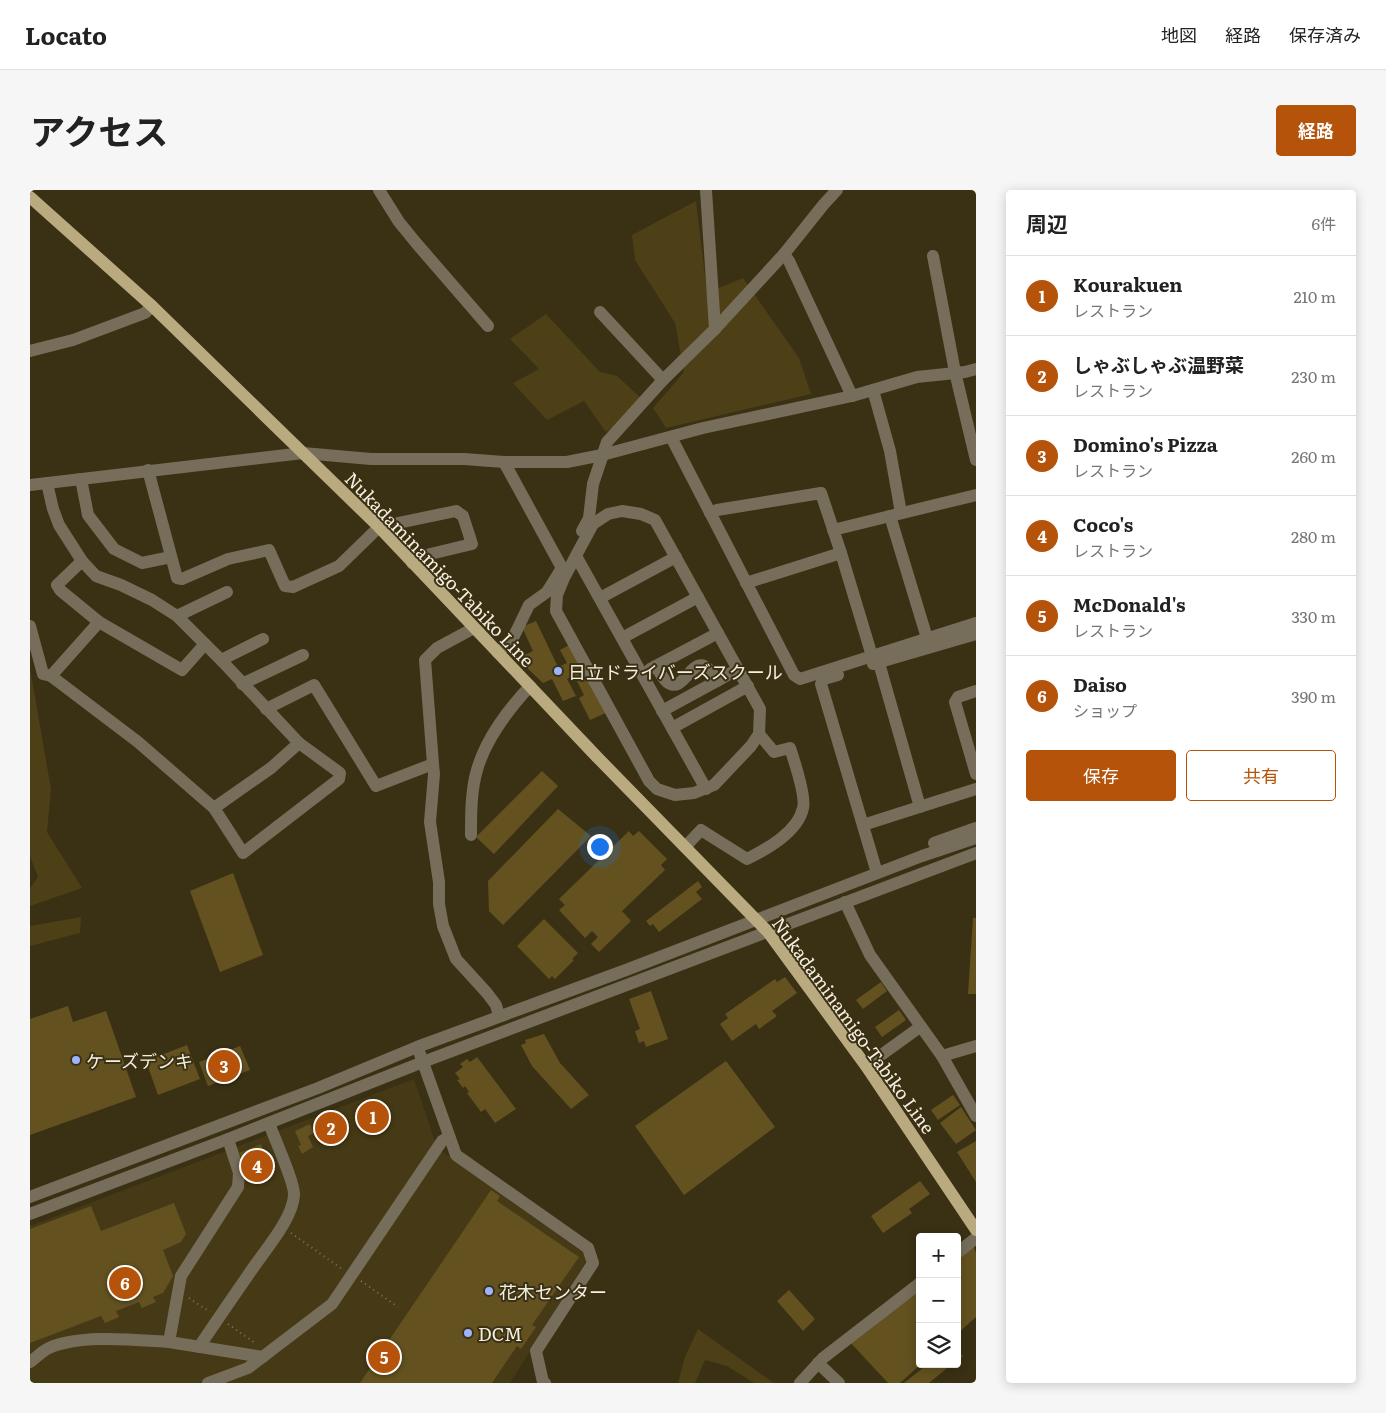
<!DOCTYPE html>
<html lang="ja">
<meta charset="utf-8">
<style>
:root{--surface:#fff;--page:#f6f6f6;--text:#222;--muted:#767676;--line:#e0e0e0;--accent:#b45309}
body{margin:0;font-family:Literata,"Noto Sans JP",serif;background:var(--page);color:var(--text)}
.controls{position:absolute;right:15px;bottom:15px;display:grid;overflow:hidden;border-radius:5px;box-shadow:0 2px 12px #0003}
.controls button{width:45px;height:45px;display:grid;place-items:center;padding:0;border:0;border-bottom:1px solid var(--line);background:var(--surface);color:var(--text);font:25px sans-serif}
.you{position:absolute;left:569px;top:656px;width:18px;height:18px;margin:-12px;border:4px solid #fff;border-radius:50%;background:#1a73e8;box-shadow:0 0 0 8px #1a73e833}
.badge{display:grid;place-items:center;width:32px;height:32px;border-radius:50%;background:var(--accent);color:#fff;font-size:16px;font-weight:700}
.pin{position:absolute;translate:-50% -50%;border:2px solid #fff;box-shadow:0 1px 5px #0006}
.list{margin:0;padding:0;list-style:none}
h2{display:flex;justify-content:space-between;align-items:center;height:65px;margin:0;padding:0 20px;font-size:21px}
h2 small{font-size:16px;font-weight:400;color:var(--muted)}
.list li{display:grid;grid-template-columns:32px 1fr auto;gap:15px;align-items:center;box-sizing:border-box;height:80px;padding:0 20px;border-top:1px solid var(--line)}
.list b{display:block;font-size:19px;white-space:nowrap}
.list p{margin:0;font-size:16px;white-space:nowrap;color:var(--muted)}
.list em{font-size:16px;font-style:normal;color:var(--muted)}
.actions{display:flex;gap:10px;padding:15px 20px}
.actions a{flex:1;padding:11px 0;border:1px solid var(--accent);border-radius:5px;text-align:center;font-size:18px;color:var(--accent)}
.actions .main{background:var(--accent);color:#fff}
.icon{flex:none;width:28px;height:28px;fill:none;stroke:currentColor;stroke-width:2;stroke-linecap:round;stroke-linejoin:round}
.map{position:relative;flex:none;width:946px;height:1193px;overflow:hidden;border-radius:5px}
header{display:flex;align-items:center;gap:30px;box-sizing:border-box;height:70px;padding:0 25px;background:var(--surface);border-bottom:1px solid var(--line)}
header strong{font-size:24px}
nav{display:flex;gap:28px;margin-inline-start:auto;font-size:18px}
.intro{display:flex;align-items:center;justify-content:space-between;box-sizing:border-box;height:120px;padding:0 30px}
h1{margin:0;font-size:35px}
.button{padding:12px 22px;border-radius:5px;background:var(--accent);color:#fff;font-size:18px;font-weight:700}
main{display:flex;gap:30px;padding:0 30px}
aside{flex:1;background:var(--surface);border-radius:5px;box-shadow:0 2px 12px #0003}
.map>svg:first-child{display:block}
.built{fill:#463915}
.green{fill:#4d3f16}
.building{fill:#635220}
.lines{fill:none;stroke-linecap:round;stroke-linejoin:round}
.path{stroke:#7d745d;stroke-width:2;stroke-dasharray:1 4;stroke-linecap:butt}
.minor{stroke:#766e5a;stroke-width:12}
.major{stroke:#baaa7f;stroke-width:12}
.poi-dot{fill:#9db4fd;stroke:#3a3014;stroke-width:2}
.labels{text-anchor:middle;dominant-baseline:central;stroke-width:4;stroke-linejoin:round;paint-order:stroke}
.street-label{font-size:18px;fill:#f5efdf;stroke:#3a3014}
.poi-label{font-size:18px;fill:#f5efdf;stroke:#3a3014;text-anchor:start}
</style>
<header>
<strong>Locato</strong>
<nav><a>地図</a><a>経路</a><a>保存済み</a></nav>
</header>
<div class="intro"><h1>アクセス</h1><a class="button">経路</a></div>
<main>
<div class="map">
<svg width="946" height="1193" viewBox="0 0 946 1193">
<rect width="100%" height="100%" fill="#3a3014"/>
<!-- built -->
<path class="built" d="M384,889L407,958L559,1067L480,1193H0V1036Z"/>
<!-- green -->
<g class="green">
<path d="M666,11L677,103L713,88L769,168L781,204L636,238L623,218L654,182L645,133L605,70L602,45Z"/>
<path d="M516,124L570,182L587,186L611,208L587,234L576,242L554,211L517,230L483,193L509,179L480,149Z"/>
<path d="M0,478L21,599L17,642L52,698L0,716V698L8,687L0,666Z"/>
<path d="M51,727L50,743L0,756V736Z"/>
<path d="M668,1139L744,1193H724L697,1176L675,1170L665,1193H648L655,1167Z"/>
</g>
<!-- building -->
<g class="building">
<path d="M506,431L528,477L537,473L530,460L541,454L578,522L560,530L549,508L554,505L544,485L537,489L546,506L533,511L522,489L513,493L495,476V465L503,461L492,437Z"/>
<path d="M512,581L528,596L464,664L446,647Z"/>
<path d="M528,619L561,646L473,735L459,721L458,691Z"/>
<path d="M599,641L603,646L609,641L637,669L631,675L635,680L592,721L601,731L569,762L561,754L568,747L562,741L555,748L529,720L535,715L529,709Z"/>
<path d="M203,683L233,765L190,782L160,701Z"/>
<path d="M668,691L672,697L666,702L672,709L629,742L623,734L620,736L616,731Z"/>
<path d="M943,728H946V804H938Z"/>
<path d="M514,729L548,763L542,769L544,770L525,789L522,786L519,789L487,756Z"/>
<path d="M755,787L767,803L742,821L747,826L729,839L726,834L702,851L690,834L698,828L695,824L745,789L747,792Z"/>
<path d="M851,792L857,801L833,819L826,810Z"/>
<path d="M621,801L638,849L616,857L614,851L609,853L605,841L610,839L599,809Z"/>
<path d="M38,816L43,832L76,821L106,907L0,945V829Z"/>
<path d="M869,820L876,830L852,847L845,837Z"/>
<path d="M514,844L530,873L559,905L541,919L502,876L491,855L496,853L495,850Z"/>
<path d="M157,855L170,889L128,905L116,871Z"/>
<path d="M210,856L220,880L178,896L169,872Z"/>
<path d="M447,867L486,919L465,933L455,919L451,922L437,903L439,902L435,896L433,898L427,890L430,889L425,883L433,877L430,874L437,869L440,872Z"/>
<path d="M696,871L745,937L654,1005L605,936Z"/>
<path d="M923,905L930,915L908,930L901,920Z"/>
<path d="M350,913L358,932L336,940L329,922Z"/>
<path d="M931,917L946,940L926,954L910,933Z"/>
<path d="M309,923L318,943L293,954L284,934Z"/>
<path d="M280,934L284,943L278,946L283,957L272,964L268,956L271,955L265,941Z"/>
<path d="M946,951V992L927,962Z"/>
<path d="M231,954L235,964L238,963L241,970L237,971L242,982L221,990L209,963Z"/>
<path d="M890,991L900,1004L879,1019L882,1023L853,1043L841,1026Z"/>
<path d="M461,1000L470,1006L467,1011L549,1067L502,1135L506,1137L491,1159L487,1156L462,1193H330Z"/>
<path d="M144,1013L156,1044L151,1052L133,1060L143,1086L133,1103L123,1107L126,1112L112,1118L109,1112L86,1121L89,1127L75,1133L71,1126L0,1153V1039L61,1016L71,1041Z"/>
<path d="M943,1055L946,1063V1127L927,1144V1067Z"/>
<path d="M890,1096V1174H891L870,1193H858L819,1151Z"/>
<path d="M759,1100L785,1129L773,1141L747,1111Z"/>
<path d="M927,1160L933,1166L927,1170Z"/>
<path d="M898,1174H922L899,1193H874Z"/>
</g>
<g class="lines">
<!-- path -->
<g class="path">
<path d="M261,1043L312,1079"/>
<path d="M331,1091L368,1117"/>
<path d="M159,1108L180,1122"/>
<path d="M198,1134L225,1153"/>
</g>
<!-- minor -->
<g class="minor">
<path d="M349,0L369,32L387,54L458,136"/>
<path d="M676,0L685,139"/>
<path d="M754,64L759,71L822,206"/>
<path d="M903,66L925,182L946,270"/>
<path d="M570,122L633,190"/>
<path d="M0,161L43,150L115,123L122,116"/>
<path d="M843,200L860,261L871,323"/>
<path d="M641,247L764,485L770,489L946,433"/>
<path d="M474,272L532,378"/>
<path d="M118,280L147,388L152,389L198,369L239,360L255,396L263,397L309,376L349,337L426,321L433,326L442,354L392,366L382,373"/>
<path d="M51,289L58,325L84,359L112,373L141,367"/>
<path d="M17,293L23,319L29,335L52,371L66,386L91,395L122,410L147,426L191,470L269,553L310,583L309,589L213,663L184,618L108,552L21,486L69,432"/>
<path d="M0,295L273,263L341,269H434L474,272H537L572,265L673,238L822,206L887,187L935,182L946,179"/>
<path d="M592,321L611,324L625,330L730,519L729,544L721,556L684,595L664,603L645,605L627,599L619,591L526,421L527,405L534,388L563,334L578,324Z"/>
<path d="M680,323L687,320L791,303L811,363L842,466"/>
<path d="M860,326L897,448"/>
<path d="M803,340L946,305"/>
<path d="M552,341L559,328L563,294L577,252L633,190L685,139L754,64L794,14L807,0"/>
<path d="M546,366L676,599"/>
<path d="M52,371L27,395L30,400L69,432L152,480L175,454"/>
<path d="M716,393L811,363"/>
<path d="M570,408L646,367"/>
<path d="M147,426L197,402"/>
<path d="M0,436L13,484L21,486"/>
<path d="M592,448L668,407"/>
<path d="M468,463L484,446L499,415L517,402L532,378"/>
<path d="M191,470L233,449"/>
<path d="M849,473L890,617"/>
<path d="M843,474L946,444"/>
<path d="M626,476C629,481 632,488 637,492C657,508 664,448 687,491L708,479"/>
<path d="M620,479L688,443"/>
<path d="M808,485L794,489L791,494L847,683"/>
<path d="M212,494L273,465"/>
<path d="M946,501L928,507L925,512L946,584"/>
<path d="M236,519L284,495L346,596L403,574L395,470L407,458L444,438"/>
<path d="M632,521L687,491"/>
<path d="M642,538L718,496"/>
<path d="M403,574L404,584L400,632L409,692V714L413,736L426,769L457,803L466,815L469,826"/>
<path d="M184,618L241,578L269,553"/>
<path d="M833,635L946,599"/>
<path d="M441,645C441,624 441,600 447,580C456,548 478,520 500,496"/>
<path d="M904,653L946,638"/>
<path d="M655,657L671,640L717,669C737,659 768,642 773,618C776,607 764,570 760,558L744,562L729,544"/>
<path d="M815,712L840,765L912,866L946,926"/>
<path d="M390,864L426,965L558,1058L563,1073L506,1161L513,1192L515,1193"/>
<path d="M912,866L946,856"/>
<path d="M836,876L890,837"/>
<path d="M198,949L209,983L208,997L151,1086L139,1152L233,1167"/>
<path d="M0,1007L288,898L387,857L596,780L892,666L946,648"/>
<path d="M0,1024L198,949L393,872L946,663"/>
<path d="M927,1063L946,1048"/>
<path d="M169,1157C187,1130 205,1104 223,1078C236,1059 263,1028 264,1005C265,993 244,948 239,933"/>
<path d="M0,1172C6,1168 12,1161 19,1158C52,1144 104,1150 139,1152"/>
<path d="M788,1173L809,1193"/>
<path d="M178,1193L218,1178L302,1114L412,951L419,947"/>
<path d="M770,1193L793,1168L890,1093"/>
</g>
<!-- major -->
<path class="major" d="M0,7L122,116L349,337L567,567L738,742L836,876L946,1040"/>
</g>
<!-- markers -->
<g class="poi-dot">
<circle cx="528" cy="481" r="5"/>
<circle cx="46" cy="870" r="5"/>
<circle cx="459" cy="1101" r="5"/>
<circle cx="438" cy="1143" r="5"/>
</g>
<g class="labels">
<!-- street labels -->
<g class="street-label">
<text transform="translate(410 379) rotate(46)">Nukadaminamigo-Tabiko Line</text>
<text transform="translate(824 835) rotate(54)">Nukadaminamigo-Tabiko Line</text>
</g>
<!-- poi labels -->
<g class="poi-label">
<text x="538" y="481">日立ドライバーズスクール</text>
<text x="56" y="870">ケーズデンキ</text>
<text x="469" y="1101">花木センター</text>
<text x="448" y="1143">DCM</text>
</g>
</g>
</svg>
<div class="controls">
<button>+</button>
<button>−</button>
<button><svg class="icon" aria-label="layers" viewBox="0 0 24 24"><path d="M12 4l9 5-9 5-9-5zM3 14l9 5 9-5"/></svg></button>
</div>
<div class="you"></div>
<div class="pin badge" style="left:343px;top:927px">1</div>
<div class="pin badge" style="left:301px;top:938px">2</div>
<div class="pin badge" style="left:194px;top:876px">3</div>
<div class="pin badge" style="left:227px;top:976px">4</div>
<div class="pin badge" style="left:354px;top:1167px">5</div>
<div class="pin badge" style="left:95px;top:1093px">6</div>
</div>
<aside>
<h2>周辺<small>6件</small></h2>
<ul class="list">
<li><span class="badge">1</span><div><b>Kourakuen</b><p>レストラン</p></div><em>210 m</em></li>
<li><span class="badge">2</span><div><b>しゃぶしゃぶ温野菜</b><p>レストラン</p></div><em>230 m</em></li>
<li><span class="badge">3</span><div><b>Domino's Pizza</b><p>レストラン</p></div><em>260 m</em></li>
<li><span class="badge">4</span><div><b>Coco's</b><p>レストラン</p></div><em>280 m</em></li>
<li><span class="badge">5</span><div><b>McDonald's</b><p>レストラン</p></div><em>330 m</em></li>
<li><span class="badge">6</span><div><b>Daiso</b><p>ショップ</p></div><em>390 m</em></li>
</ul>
<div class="actions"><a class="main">保存</a><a>共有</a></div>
</aside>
</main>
